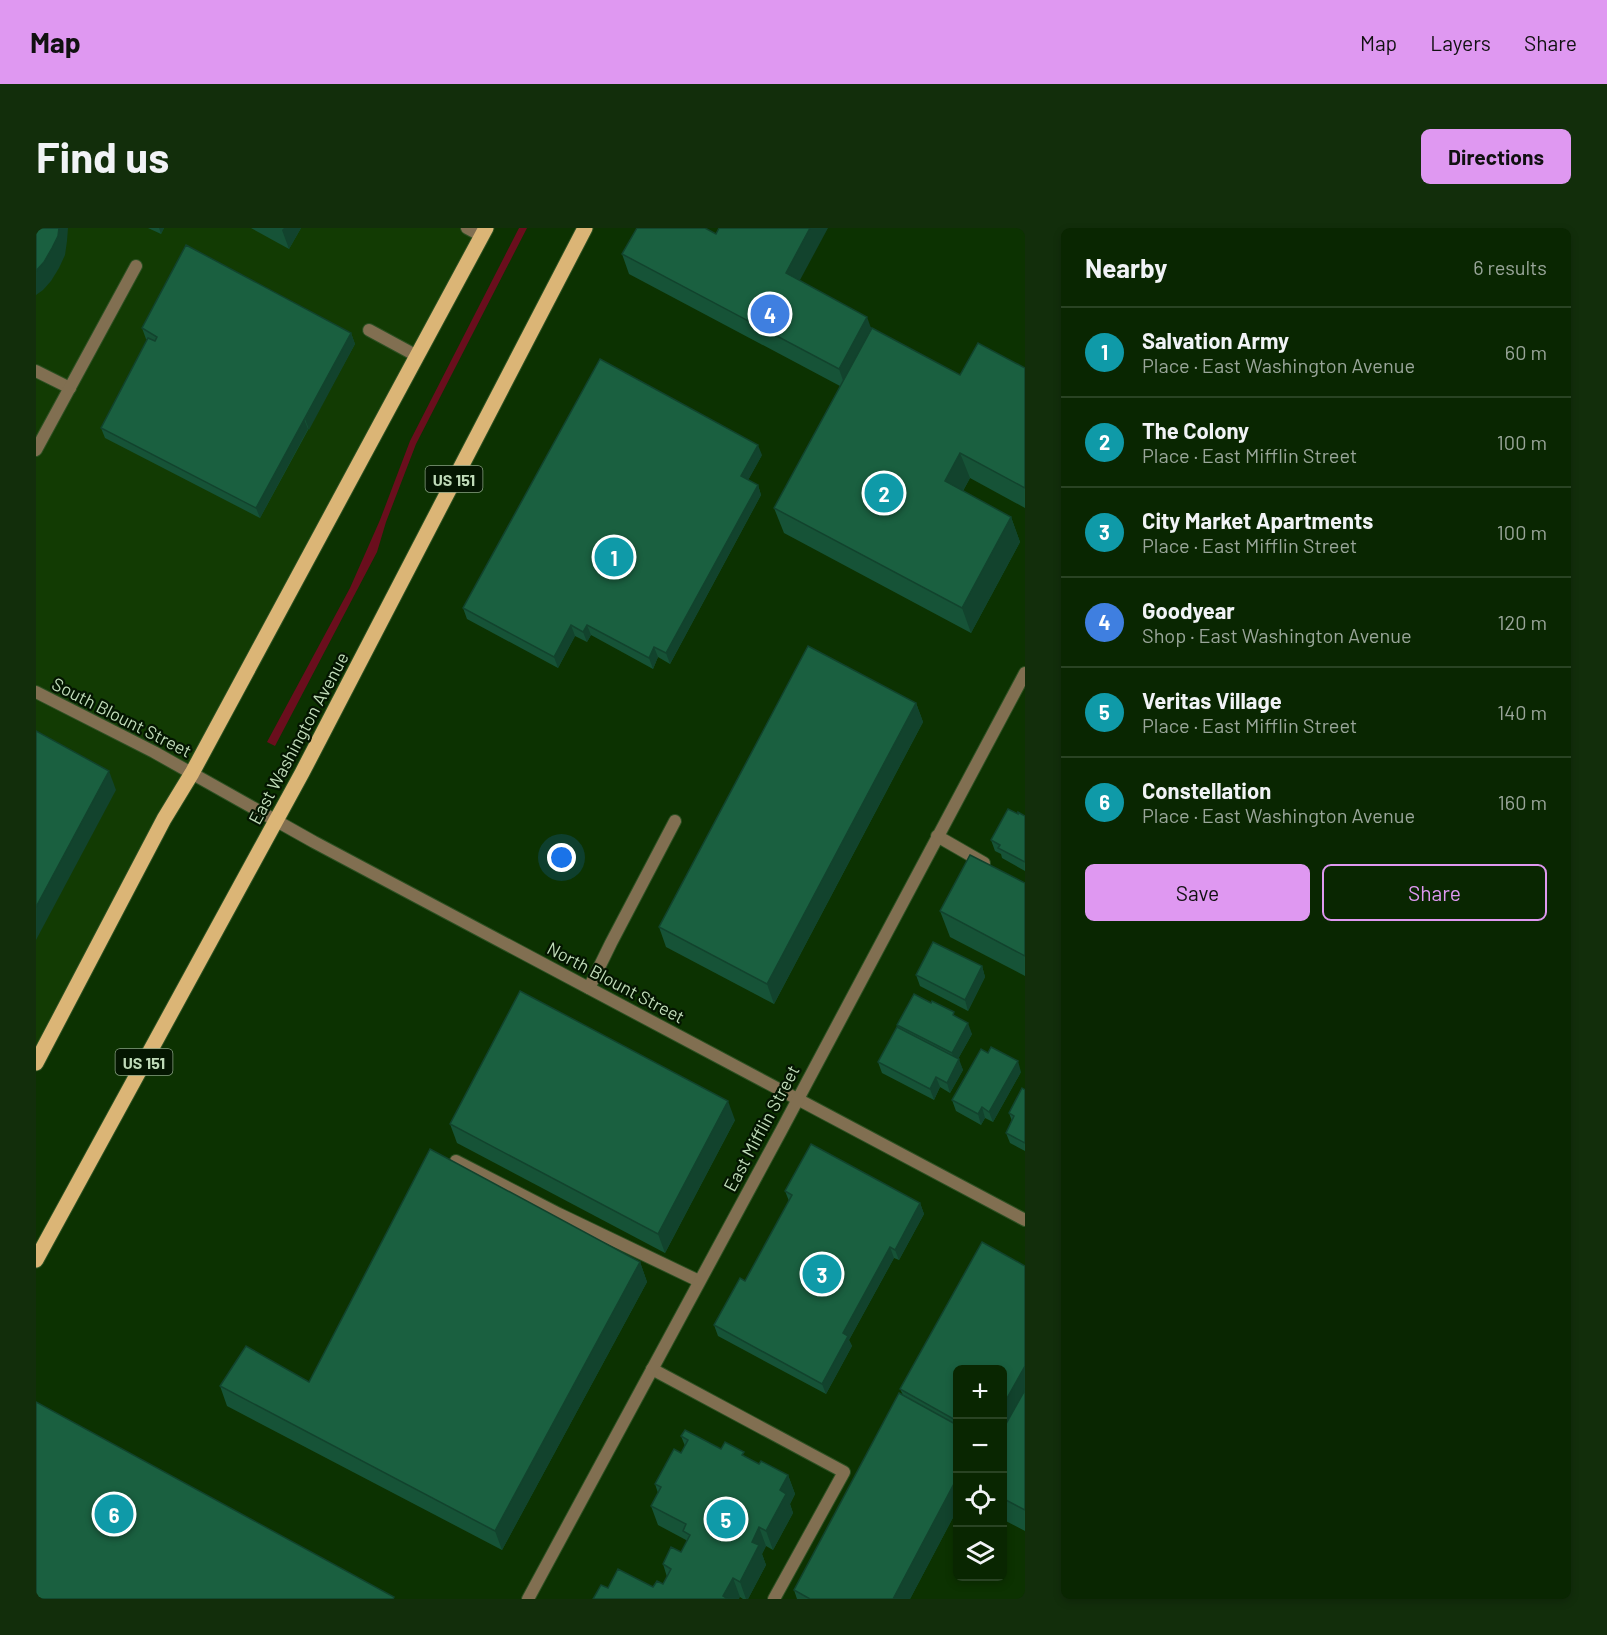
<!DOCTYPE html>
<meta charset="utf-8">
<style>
:root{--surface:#092601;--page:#122e0b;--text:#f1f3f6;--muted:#99a599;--line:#294323;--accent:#df98f1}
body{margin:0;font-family:Barlow,sans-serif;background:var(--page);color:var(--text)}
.controls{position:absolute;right:18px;bottom:18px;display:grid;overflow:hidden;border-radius:9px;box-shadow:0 3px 9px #0003}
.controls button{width:54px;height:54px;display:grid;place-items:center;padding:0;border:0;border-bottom:2px solid var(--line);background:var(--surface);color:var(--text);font:30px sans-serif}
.you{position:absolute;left:526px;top:630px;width:21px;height:21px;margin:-15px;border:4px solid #fff;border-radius:50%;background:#1a73e8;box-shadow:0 0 0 9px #1a73e833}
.badge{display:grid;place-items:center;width:39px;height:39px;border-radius:50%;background:var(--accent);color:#fff;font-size:20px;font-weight:700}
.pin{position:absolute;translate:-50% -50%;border:3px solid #fff;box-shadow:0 2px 6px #0006}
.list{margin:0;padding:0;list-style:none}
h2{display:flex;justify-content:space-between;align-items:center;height:78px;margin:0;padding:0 24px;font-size:26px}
h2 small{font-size:20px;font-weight:400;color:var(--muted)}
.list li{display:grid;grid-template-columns:39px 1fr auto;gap:18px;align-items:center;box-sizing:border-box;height:90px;padding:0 24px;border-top:2px solid var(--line)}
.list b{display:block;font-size:22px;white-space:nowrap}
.list p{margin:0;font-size:20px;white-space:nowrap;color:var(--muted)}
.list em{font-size:20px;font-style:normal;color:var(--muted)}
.actions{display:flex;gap:12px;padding:18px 24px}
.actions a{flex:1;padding:14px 0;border:2px solid var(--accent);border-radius:9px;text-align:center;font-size:21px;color:var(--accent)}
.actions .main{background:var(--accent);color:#111}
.icon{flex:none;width:33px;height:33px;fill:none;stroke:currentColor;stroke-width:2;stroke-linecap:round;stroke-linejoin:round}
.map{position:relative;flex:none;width:989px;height:1371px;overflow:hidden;border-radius:9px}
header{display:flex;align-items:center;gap:36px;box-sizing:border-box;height:84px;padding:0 30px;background:var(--accent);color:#111}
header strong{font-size:28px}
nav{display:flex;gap:33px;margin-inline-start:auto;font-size:21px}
.intro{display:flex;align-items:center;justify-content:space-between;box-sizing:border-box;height:144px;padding:0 36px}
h1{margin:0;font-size:42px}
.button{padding:15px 27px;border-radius:9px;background:var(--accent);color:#111;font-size:21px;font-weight:700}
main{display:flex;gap:36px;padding:0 36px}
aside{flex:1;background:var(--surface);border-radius:9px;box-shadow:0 3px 9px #0003}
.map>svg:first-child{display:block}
.built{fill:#123b03}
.green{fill:#6a0e1d}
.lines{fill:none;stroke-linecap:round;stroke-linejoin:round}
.lane-casing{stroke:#2c5022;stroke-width:14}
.street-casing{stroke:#2c5022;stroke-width:14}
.primary-casing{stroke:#2c5022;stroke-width:17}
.lane{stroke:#816f51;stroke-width:12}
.street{stroke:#816f51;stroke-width:12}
.primary{stroke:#dbb576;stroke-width:15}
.wall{fill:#165337}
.shaded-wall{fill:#12432d}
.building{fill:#1a6040;stroke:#12432d;stroke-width:1.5}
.labels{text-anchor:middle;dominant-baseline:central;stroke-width:4.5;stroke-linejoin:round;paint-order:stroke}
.shield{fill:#041601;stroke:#88a082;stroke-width:1.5}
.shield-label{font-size:16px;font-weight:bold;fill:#c0dbb9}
.street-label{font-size:18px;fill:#c0dbb9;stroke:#041601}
</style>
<header>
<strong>Map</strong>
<nav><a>Map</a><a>Layers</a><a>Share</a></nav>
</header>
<div class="intro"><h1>Find us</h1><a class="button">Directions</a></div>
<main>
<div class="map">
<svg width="989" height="1371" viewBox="0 0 989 1371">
<rect width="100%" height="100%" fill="#0c3201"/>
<!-- built -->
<path class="built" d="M0,0H450L0,835Z"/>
<!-- green -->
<path class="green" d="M483,0H491L380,216L350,294L341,324L239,518L231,514L314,360L344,292L374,213Z"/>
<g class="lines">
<defs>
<g id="lane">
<path d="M431,0L446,8"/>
<path d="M333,102L381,128"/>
<path d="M0,143L34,160"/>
<path d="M0,222L100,38"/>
<path d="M553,760L575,715L639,593"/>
<path d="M420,933L523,986L663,1053"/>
<path d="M616,1141L808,1244L738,1371"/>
</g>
<g id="street">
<path d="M0,464L118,524L278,614L989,992"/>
<path d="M901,608L948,635"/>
<path d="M492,1371L745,903L989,445"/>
</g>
<g id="primary">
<path d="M0,835L128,591L156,545L450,0"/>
<path d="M0,1032L266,545L549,0"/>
</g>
</defs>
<!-- lane casing -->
<use href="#lane" class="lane-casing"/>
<!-- street casing -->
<use href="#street" class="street-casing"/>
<!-- primary casing -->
<use href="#primary" class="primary-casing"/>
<!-- lane -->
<use href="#lane" class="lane"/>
<!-- street -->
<use href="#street" class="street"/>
<!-- primary -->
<use href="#primary" class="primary"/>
</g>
<!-- wall -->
<g class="wall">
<path d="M112,0H128L125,6Z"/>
<path d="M215,0H265L253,21Z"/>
<path d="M586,26L764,53L836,100L924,147L989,140V280L934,250L927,263L975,289L984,314L935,405L748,305L738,280L804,158L593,46Z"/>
<path d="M106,100L315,105L319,116L224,290L69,210L65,200L112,112L110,111Z"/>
<path d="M726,227L712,252L722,257L725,267L634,436L622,429L617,441L555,407L551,414L539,408L522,440L431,391L427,380Z"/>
<path d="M880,475L887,494L738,776L630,719L623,699Z"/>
<path d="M982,586L989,588V643L966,630L965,626L959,623L955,612Z"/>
<path d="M989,655V748L914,709L904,683Z"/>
<path d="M946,738L949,749L932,783L884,758L880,747Z"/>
<path d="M920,789L936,806L922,831L927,842L914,865L904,859L898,872L846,845L842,834L862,800L861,797Z"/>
<path d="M985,844L957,894L949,890L945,897L920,883L916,872Z"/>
<path d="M989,862V923L974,915L970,905L976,893L973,885Z"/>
<path d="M699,892L629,1025L421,915L414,896Z"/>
<path d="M749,963L884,975L888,986L863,1032L858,1030L813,1112L816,1118L790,1166L682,1108L678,1097L709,1053L753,973Z"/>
<path d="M604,1034L611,1054L466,1322L191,1178L184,1158L273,1154Z"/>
<path d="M989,1038V1303L966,1291V1142H921V1282L874,1371H761L758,1362L867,1167L864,1161Z"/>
<path d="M645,1208L710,1229L723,1236L752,1247L759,1266L754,1276L757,1285L737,1322L730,1318L726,1326L730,1337L712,1371H707L704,1369L572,1360L617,1359L627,1356L631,1349L627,1336L645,1324L651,1313L650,1312L622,1297L615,1278L622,1265L619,1256L645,1225L649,1218Z"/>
</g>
<!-- shaded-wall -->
<g class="shaded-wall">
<path d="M23,0H32L31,13L29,27L23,40L15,53L7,62L0,67V43Z"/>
<path d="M123,0H128L125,6Z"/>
<path d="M248,0H265L253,21L246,2Z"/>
<path d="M774,0H792L757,65L750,45Z"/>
<path d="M831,89L838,108L810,161L803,141Z"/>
<path d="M315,105L319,116L273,202L269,191Z"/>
<path d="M268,191L272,201L224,290L220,280Z"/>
<path d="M722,217L726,227L709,258L705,248Z"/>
<path d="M924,225L934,250L918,279L909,253Z"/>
<path d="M722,257L725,267L634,436L630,425Z"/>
<path d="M975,289L984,314L935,405L926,380Z"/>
<path d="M535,397L539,408L522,440L518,429Z"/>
<path d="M551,397L555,407L551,414L547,404Z"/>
<path d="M618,419L622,429L617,441L613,430Z"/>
<path d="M880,475L887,494L738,776L731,756Z"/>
<path d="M73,543L80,562L0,712V679Z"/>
<path d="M946,738L949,749L932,783L929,772Z"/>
<path d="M932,795L936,806L919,836L916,825Z"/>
<path d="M923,831L927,842L914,865L911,855Z"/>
<path d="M982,833L985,844L957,894L953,884Z"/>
<path d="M900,849L904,859L898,872L894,861Z"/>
<path d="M692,873L699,892L629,1025L622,1006Z"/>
<path d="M946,879L949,890L945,897L942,886Z"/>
<path d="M884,975L888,986L863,1032L859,1022Z"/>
<path d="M854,1019L858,1030L813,1112L816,1118L790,1166L786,1156L807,1105Z"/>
<path d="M604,1034L611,1054L466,1322L459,1303Z"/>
<path d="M989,1138V1170L966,1211V1179Z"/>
<path d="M752,1247L759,1266L754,1276L757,1285L737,1322L730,1303L744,1262Z"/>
<path d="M921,1250V1282L874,1371H857Z"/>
<path d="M723,1299L730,1318L726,1326L730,1337L712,1371H710L704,1354L716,1314Z"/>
<path d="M697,1350L704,1369L703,1371H688L687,1368Z"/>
</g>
<!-- building -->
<g class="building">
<path d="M0,0H23L22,8L16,20L8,34L0,43Z"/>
<path d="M601,0H669L680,6L683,0H774L750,45L831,89L803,141L586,26Z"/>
<path d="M150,17L315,105L220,280L65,200L112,110L119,113L121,109L106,100Z"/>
<path d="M836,100L924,147L942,115L989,140V260L924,225L909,253L975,289L926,380L738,280Z"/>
<path d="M564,131L722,217L705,248L722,257L630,425L618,419L613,430L551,397L547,404L535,397L518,429L427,380Z"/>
<path d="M772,418L880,475L731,756L623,699Z"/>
<path d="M0,503L73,543L0,679Z"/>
<path d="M972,581L982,586V584L989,588V634L962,620L964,617L955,612Z"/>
<path d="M934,627L989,655V728L904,683Z"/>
<path d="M897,714L946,738L929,772L880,747Z"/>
<path d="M484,763L692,873L622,1006L414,896Z"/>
<path d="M878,766L895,775L896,773L918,784L917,787L932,795L916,825L861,797Z"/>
<path d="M861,799L923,831L911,855L900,849L894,861L842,834Z"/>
<path d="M955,819L982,833L953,884L946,879L942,886L916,872L945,821L952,825Z"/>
<path d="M986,860L989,862V915L970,905L978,888L973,885Z"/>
<path d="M775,916L884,975L859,1022L854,1019L807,1105L812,1108L786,1156L678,1097L704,1050L709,1053L756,967L749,963Z"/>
<path d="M394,921L604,1034L459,1303L184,1158L210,1118L273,1154Z"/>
<path d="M946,1014L989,1038V1138L966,1179V1142H921V1193L864,1161Z"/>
<path d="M989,1162V1282L966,1270V1203Z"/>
<path d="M863,1165L921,1197V1250L857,1371H774L758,1362Z"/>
<path d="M0,1174L358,1369L357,1371H0Z"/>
<path d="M649,1202L685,1221L689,1214L708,1224L706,1227L723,1236L725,1233L752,1247L744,1262L750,1266L730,1303L723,1299L716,1314L723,1317L704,1354L697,1350L687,1368L692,1371H557L565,1357L572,1360L582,1341L617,1359L621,1353L627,1356L635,1341L627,1336L635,1319L645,1324L654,1307L647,1303L650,1296L615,1278L625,1259L619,1256L638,1221L645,1225L652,1212L645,1208Z"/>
</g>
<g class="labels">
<!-- shield labels -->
<g class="shield">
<rect x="389.5" y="238" width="57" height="26" rx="4.5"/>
<rect x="79.5" y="821" width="57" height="26" rx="4.5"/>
</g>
<g class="shield-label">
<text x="418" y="251">US 151</text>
<text x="108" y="834">US 151</text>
</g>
<!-- street labels -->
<g class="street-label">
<text transform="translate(86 489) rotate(27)">South Blount Street</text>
<text transform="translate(262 510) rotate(-62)">East Washington Avenue</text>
<text transform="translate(580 754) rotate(28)">North Blount Street</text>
<text transform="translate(725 900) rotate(-62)">East Mifflin Street</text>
</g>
</g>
</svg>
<div class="controls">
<button>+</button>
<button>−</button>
<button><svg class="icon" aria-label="locate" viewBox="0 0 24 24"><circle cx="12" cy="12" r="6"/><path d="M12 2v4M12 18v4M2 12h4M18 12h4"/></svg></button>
<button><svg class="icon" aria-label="layers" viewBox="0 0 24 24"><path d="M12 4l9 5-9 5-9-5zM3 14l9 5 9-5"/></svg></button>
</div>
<div class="you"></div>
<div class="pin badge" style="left:578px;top:329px;background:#0f9aa8">1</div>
<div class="pin badge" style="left:848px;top:265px;background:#0f9aa8">2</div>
<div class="pin badge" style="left:786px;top:1046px;background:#0f9aa8">3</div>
<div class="pin badge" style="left:734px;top:86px;background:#3f7fe0">4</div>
<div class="pin badge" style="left:690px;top:1291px;background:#0f9aa8">5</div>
<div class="pin badge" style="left:78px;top:1286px;background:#0f9aa8">6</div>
</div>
<aside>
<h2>Nearby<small>6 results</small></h2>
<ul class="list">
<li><span class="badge" style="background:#0f9aa8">1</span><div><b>Salvation Army</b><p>Place · East Washington Avenue</p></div><em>60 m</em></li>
<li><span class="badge" style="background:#0f9aa8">2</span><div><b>The Colony</b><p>Place · East Mifflin Street</p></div><em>100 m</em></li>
<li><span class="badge" style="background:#0f9aa8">3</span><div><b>City Market Apartments</b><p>Place · East Mifflin Street</p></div><em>100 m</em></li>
<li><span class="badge" style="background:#3f7fe0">4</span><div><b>Goodyear</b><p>Shop · East Washington Avenue</p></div><em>120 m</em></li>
<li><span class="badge" style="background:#0f9aa8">5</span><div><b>Veritas Village</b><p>Place · East Mifflin Street</p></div><em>140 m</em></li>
<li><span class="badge" style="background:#0f9aa8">6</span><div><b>Constellation</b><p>Place · East Washington Avenue</p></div><em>160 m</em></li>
</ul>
<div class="actions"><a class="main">Save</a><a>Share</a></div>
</aside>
</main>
